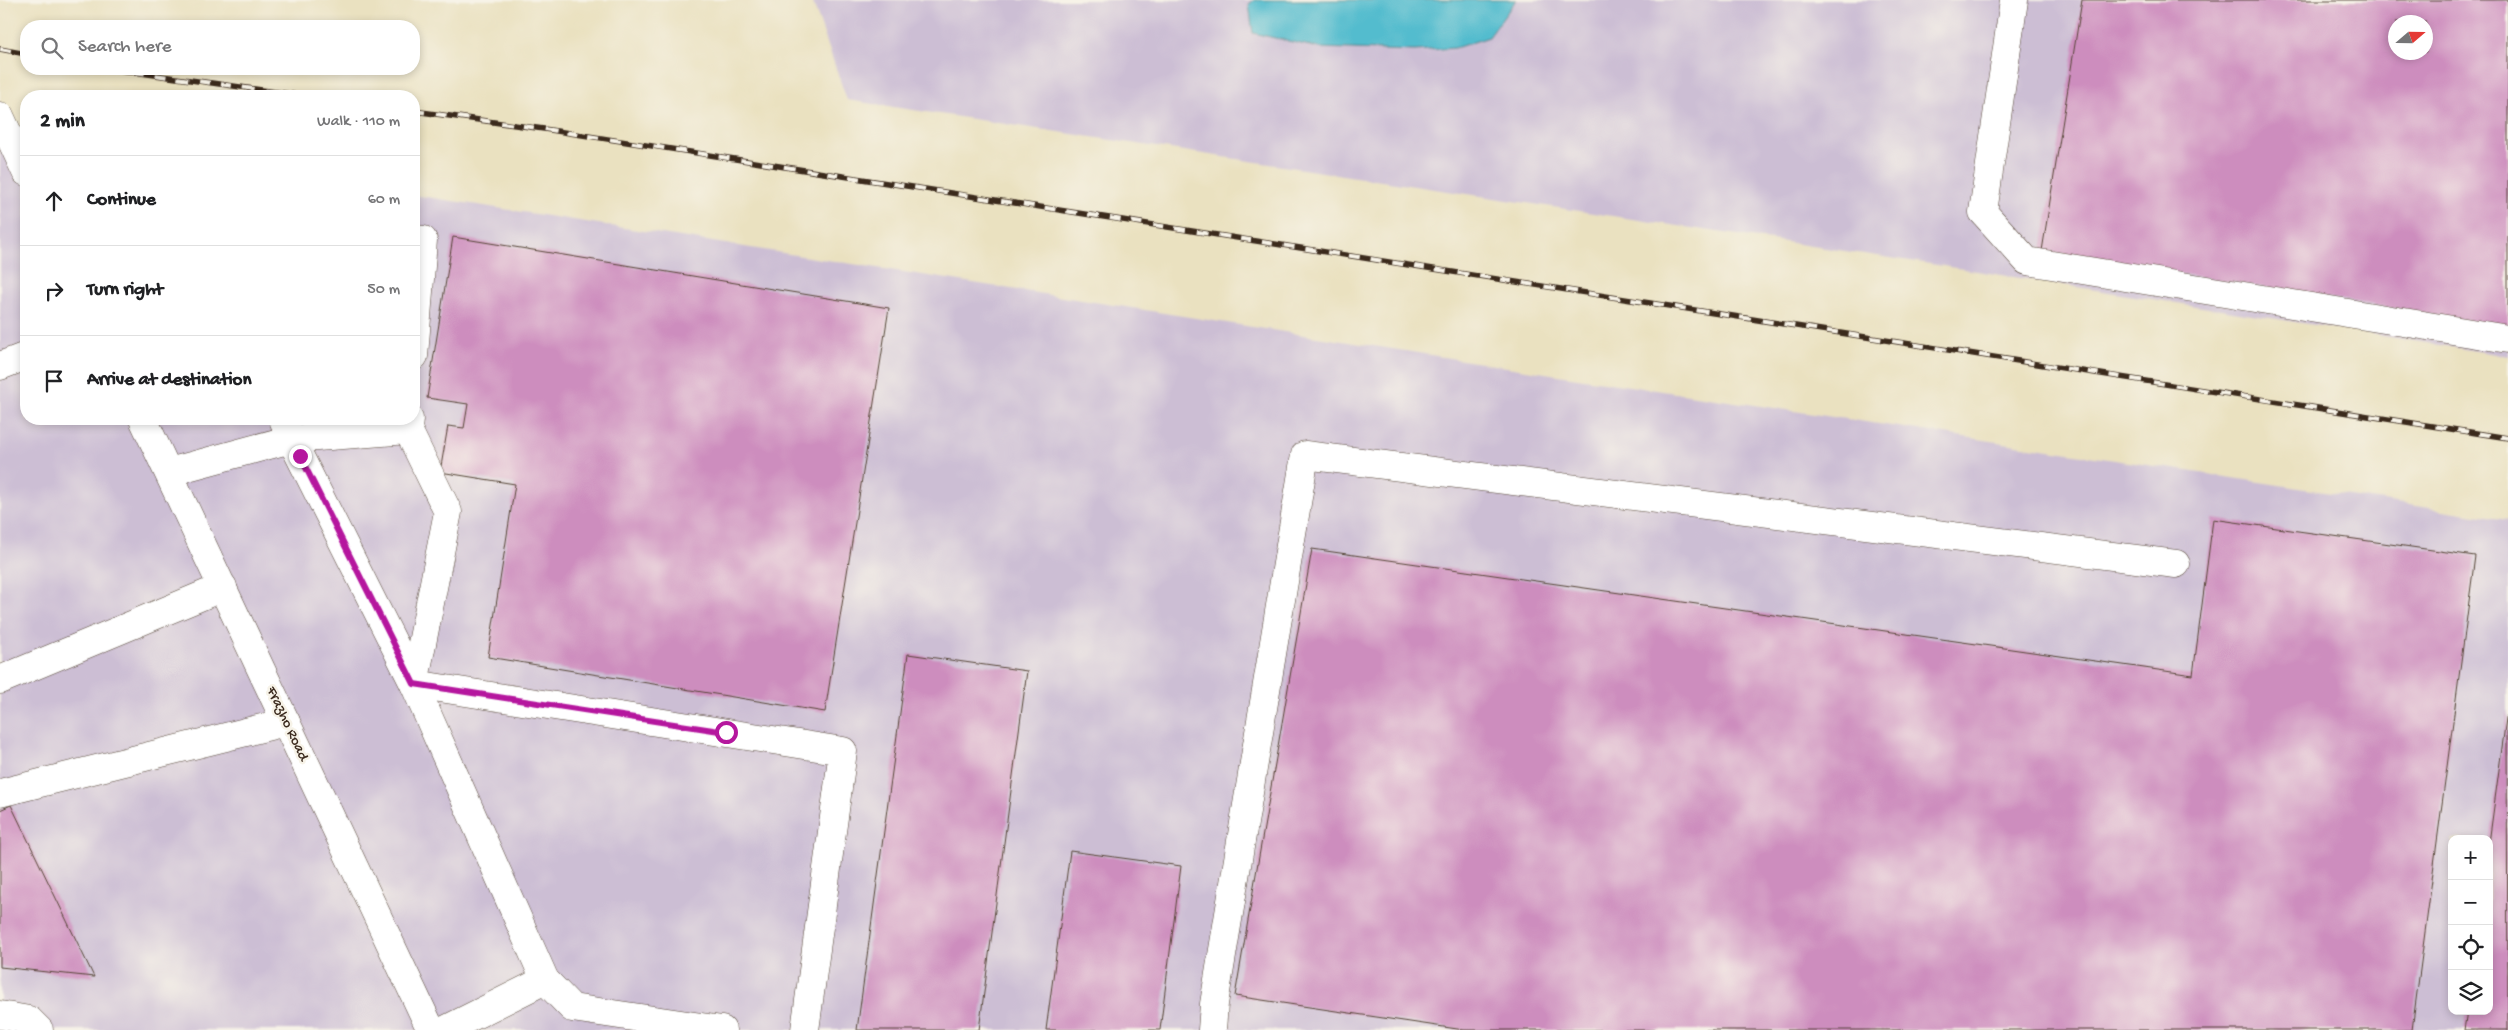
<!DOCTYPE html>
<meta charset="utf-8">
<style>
:root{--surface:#fff;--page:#f6f6f6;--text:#202124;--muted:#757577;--line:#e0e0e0}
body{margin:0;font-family:"Gochi Hand",sans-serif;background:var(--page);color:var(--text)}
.controls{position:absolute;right:15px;bottom:15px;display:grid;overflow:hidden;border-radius:10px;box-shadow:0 2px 8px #0003}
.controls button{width:45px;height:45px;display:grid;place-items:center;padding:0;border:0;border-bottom:1px solid var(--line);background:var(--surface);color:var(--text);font:25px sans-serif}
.compass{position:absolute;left:2388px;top:15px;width:45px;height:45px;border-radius:50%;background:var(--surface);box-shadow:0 2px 8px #0003;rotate:70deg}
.stop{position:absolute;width:15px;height:15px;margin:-11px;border:4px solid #b5179e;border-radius:50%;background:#fff}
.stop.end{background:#b5179e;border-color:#fff;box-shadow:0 1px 5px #0008}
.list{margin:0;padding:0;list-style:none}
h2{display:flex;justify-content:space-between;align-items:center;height:65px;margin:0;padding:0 20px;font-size:21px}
h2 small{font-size:16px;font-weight:400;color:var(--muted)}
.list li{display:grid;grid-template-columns:32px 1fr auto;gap:15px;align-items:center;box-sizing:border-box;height:90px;padding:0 20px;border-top:1px solid var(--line)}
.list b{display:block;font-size:19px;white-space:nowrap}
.list em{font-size:16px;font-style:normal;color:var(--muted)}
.icon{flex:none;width:28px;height:28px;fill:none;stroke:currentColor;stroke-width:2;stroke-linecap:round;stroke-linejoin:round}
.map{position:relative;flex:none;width:2508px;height:1030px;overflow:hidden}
.search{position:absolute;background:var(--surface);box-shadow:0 2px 8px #0003;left:20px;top:20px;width:400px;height:55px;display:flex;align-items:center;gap:12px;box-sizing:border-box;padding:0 18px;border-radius:20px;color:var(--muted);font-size:19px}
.panel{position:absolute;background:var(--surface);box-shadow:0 2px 8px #0003;left:20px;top:90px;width:400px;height:335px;border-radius:20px}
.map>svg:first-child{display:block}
.industrial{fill:#ccbed4;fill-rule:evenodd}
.water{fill:#52bcce;stroke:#467376}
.building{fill:#cd8dbe;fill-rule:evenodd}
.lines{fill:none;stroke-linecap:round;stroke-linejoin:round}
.minor-casing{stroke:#554536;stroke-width:29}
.minor{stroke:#fff;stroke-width:28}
.rail-casing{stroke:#3b2a1e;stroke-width:5.5}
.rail{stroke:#f7f3e8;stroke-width:4;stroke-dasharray:11;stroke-linecap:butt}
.route{stroke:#b5179e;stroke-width:6}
.labels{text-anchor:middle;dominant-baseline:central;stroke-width:5;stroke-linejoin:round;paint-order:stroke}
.street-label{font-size:15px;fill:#3b2a1e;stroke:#f7f3e8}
</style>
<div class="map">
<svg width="2508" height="1030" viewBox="0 0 2508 1030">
<rect width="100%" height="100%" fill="#f7f3e8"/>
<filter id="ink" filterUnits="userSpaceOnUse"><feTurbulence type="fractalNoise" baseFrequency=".02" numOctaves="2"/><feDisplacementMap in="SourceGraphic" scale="10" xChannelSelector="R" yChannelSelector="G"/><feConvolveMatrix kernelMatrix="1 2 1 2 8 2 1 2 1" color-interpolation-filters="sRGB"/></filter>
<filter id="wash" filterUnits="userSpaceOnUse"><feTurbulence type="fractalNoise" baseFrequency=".0096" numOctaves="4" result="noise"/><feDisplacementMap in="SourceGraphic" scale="20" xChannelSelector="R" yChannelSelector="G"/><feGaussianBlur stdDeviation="1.12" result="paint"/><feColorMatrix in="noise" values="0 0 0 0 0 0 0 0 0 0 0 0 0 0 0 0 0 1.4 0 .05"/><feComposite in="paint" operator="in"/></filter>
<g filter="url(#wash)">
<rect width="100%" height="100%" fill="#eae1c0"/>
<!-- industrial -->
<g class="industrial">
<path d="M812,0H2508V356L1983,272L847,100ZM2396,22H2426V52H2396Z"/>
<path d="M0,129L26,133V419H414V195L1590,380L2508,520V1030H0ZM2452,839H2489V1011H2452Z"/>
</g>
<!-- water -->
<path class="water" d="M1254,0H1516L1489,37L1455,48L1415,51L1319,48L1253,33L1249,4Z"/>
<g id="blocks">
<!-- building -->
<g class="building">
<path d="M2082,0H2508V327L2042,251ZM2396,22H2426V52H2396Z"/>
<path d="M453,237L889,308L825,712L488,657L515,484L440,472L448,426L464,428L468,404L427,398Z"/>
<path d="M2213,519L2475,556L2412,1030H1464L1235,996L1312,549L2193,675Z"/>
<path d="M908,654L1027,671L979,1030H857Z"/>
<path d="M2507,711L2508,1030H2464L2467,1011H2489V843Z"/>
<path d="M11,805L94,977L0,967V810Z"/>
<path d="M1070,851L1181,866L1160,1030H1046Z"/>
</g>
</g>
</g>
<g filter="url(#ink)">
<use href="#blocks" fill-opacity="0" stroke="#554536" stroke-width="1"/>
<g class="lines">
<defs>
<g id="minor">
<path d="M2014,0L1983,212L2027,261L2508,339"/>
<path d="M0,116L26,172"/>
<path d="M414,239L423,240L414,356"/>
<path d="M0,366L26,356"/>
<path d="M143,419L431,1030"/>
<path d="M283,419L291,439L408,430L409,419"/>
<path d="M408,430L448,512L414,684L843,751L805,1030"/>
<path d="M169,472L291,439L414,684L545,980L445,1030"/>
<path d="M0,680L223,587"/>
<path d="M0,793L286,722"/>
<path d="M545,980L572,1008L722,1030"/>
<path d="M0,1015L29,1020L39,1030"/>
<path d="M1212,1030L1214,1004L1305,455L2176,564"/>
</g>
</defs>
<!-- minor casing -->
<use href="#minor" class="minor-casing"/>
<!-- minor -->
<use href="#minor" class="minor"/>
<defs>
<g id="rail">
<path d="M0,49L26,54"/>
<path d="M112,69L304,96"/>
<path d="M414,111L544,129L2508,438"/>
</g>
</defs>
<!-- rail casing -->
<use href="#rail" class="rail-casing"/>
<!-- rail -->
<use href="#rail" class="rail"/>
</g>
</g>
<g class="lines" filter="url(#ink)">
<!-- route -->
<path class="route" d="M300,456L414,684L726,732"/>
</g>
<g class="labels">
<!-- street labels -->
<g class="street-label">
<text transform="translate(287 724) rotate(65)">Frazho Road</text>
</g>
</g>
</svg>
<div class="controls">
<button>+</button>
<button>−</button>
<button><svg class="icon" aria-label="locate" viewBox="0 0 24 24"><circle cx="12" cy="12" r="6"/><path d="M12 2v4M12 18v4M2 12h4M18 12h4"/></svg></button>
<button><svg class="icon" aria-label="layers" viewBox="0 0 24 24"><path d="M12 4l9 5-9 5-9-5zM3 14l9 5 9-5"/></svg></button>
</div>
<svg class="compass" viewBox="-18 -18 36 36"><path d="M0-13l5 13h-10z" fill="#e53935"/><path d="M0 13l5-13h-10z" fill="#757577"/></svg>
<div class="stop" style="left:726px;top:732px"></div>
<div class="stop end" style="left:300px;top:456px"></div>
<div class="search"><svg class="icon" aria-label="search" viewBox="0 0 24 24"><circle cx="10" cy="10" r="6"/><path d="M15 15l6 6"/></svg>Search here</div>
<section class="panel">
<h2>2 min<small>Walk · 110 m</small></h2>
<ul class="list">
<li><svg class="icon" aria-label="ahead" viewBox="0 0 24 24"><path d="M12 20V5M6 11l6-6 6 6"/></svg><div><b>Continue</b></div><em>60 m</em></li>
<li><svg class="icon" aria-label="right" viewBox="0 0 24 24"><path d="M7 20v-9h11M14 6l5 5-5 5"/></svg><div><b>Turn right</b></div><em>50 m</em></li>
<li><svg class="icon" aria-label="arrive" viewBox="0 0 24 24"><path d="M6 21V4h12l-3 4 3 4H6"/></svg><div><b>Arrive at destination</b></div></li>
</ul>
</section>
</div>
